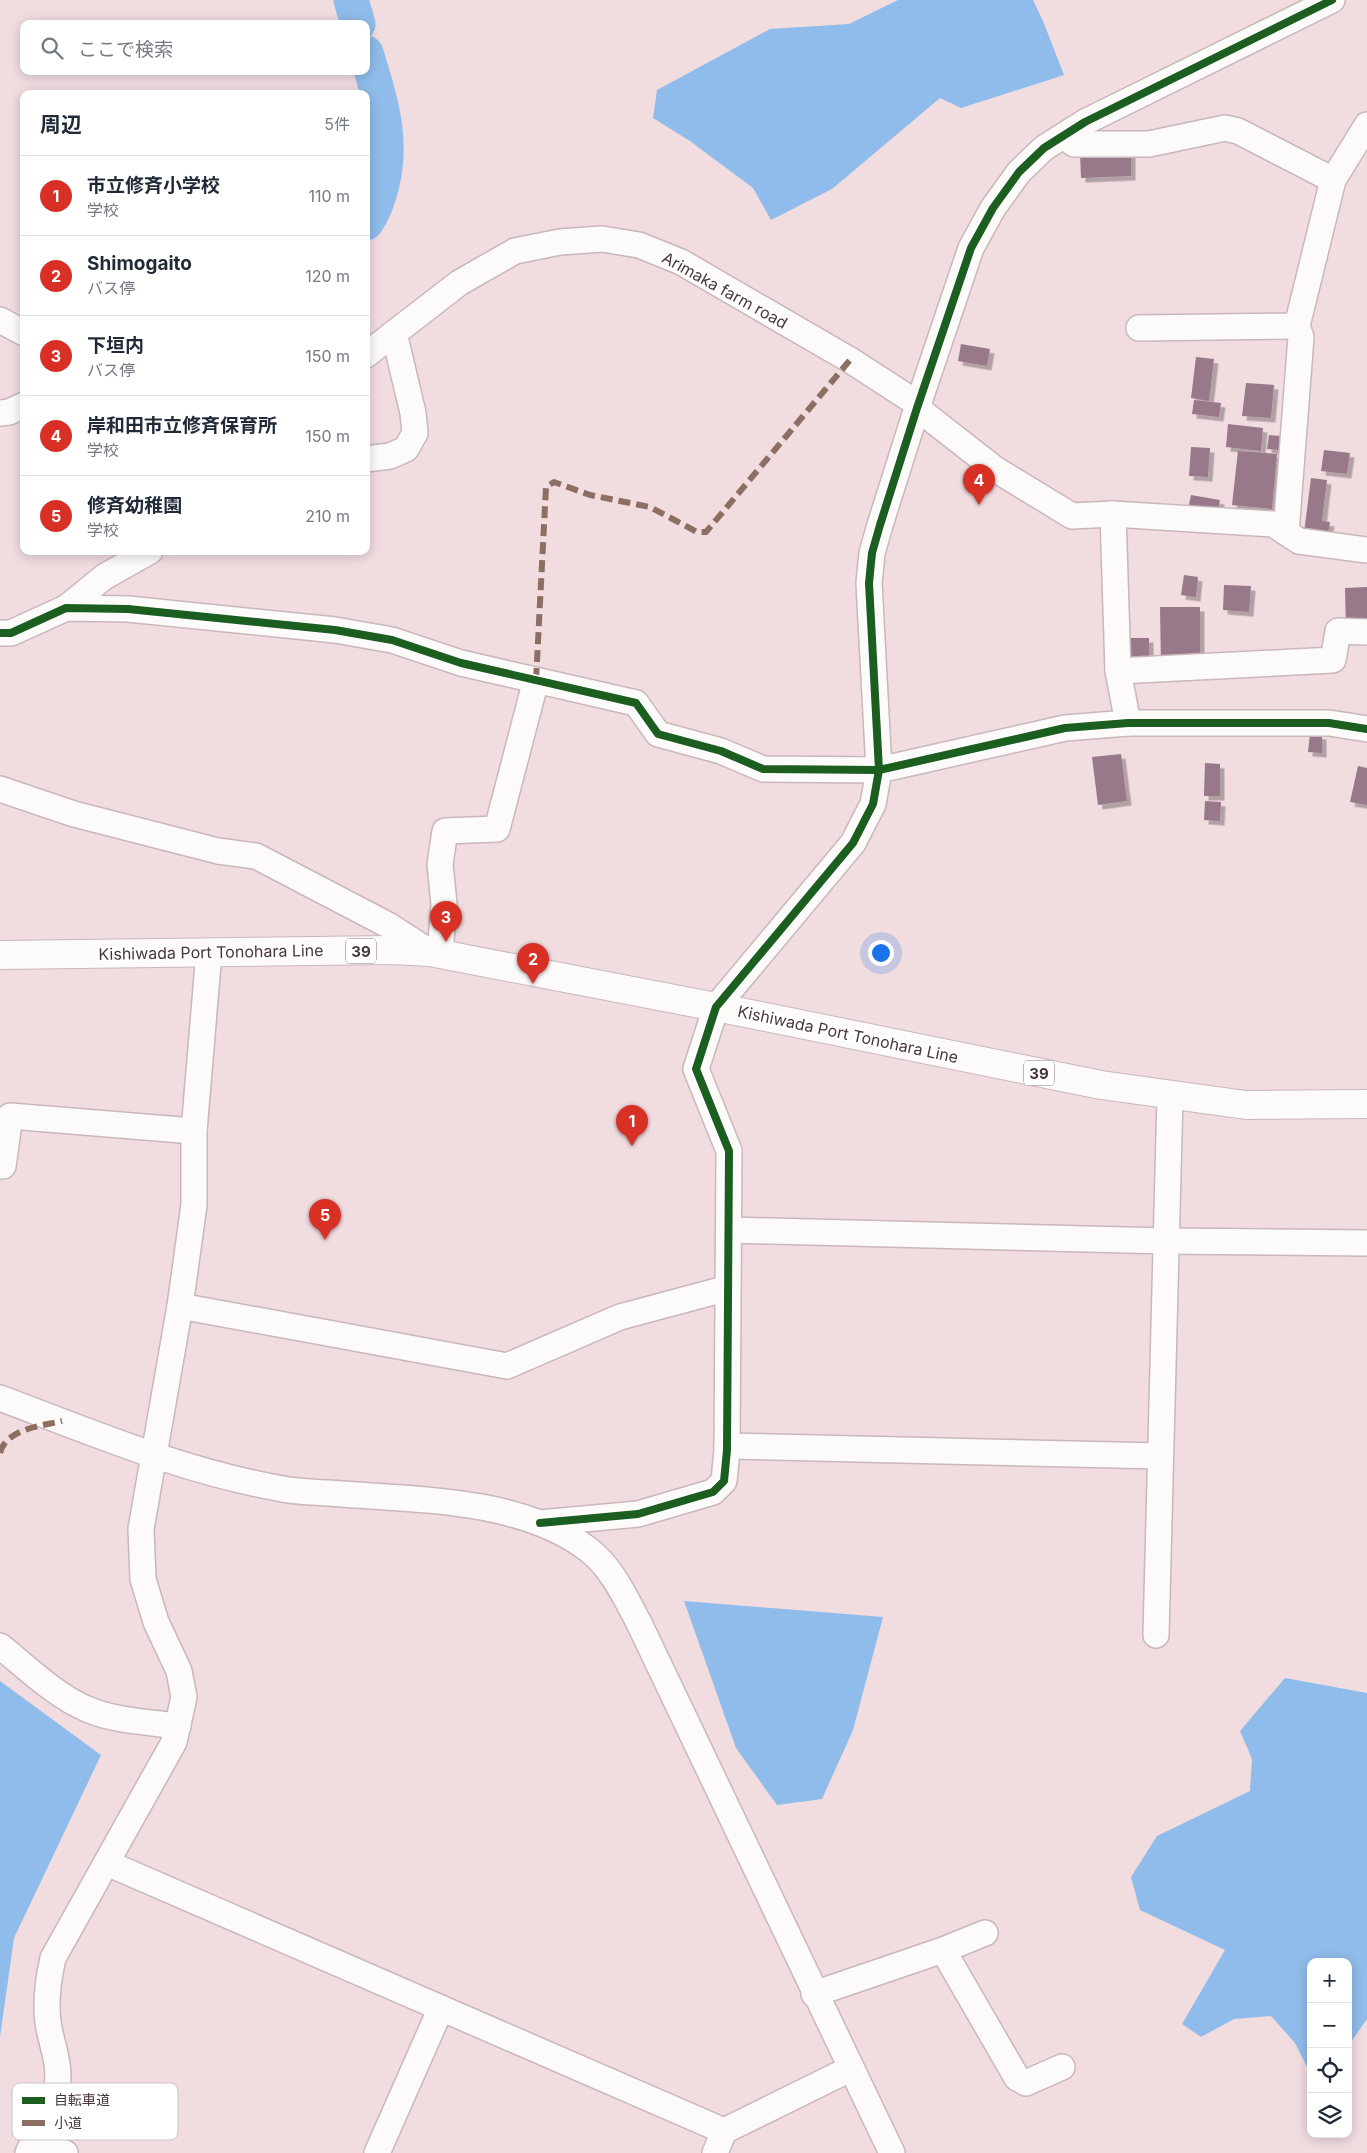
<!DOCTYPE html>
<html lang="ja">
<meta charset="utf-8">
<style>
:root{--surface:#fff;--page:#f2f2f3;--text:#1f2937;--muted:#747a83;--line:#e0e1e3;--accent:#d93025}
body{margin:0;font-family:Inter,"Noto Sans JP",sans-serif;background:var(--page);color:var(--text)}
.controls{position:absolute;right:15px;bottom:15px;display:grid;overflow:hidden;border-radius:10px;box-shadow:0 2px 12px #0003}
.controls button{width:45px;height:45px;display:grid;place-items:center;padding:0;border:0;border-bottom:1px solid var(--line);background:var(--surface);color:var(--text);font:25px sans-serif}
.you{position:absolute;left:880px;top:952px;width:18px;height:18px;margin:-12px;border:4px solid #fff;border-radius:50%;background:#1a73e8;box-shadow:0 0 0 8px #1a73e833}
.badge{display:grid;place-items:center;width:32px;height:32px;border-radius:50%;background:var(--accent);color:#fff;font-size:16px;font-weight:700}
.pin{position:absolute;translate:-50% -41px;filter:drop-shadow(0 1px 2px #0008)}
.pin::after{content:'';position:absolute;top:26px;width:18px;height:15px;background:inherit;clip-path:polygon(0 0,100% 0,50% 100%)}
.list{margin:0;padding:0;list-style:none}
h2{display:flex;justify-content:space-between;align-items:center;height:65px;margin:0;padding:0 20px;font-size:21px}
h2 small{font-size:16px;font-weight:400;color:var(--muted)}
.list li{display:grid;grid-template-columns:32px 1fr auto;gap:15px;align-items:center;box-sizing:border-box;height:80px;padding:0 20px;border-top:1px solid var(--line)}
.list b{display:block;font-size:19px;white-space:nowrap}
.list p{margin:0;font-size:16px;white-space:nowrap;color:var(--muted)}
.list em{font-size:16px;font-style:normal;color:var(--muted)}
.icon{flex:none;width:28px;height:28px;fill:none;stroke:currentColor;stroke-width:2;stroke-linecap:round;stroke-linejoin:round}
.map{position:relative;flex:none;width:1367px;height:2153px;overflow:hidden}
.search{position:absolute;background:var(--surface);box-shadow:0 2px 12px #0003;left:20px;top:20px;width:350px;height:55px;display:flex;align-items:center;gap:12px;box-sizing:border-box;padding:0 18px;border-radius:10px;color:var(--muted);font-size:19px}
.panel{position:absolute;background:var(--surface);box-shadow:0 2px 12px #0003;left:20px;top:90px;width:350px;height:465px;border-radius:10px}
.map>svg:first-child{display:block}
.water{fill:#8fbcea}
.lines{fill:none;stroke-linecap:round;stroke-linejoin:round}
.river{stroke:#8fbcea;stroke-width:35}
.building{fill:#977989;filter:url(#shadow)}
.minor-casing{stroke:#c9b7bb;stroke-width:28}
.major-casing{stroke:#c9b7bb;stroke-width:30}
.minor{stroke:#fdfafa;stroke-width:25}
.major{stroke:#fdfafa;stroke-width:28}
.quiet{stroke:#8d6e63;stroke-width:6;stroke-dasharray:12 6;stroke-linecap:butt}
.cycleway-casing{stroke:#fff;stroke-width:11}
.cycleway{stroke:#1b5e20;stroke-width:8}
.labels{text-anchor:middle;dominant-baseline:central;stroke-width:5;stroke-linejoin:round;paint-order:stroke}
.shield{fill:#fff;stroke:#807275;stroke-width:1}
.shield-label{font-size:15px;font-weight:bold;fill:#49363a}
.street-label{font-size:16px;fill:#49363a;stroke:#fff}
.key{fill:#fff;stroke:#c8c3c4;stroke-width:1}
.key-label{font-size:14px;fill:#49363a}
</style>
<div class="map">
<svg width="1367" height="2153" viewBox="0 0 1367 2153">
<defs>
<filter id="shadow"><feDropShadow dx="4.5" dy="4.5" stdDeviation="0" flood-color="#0004"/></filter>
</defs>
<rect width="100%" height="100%" fill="#f1dce0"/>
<!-- water -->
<g class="water">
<path d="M898,0H1033L1043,21L1064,75L961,108L940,98L832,189L771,220L753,188L690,141L653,118L657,90L770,29L849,24Z"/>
<path d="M684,1601L883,1617L853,1730L822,1799L777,1805L736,1748Z"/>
<path d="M1285,1678L1367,1693V2019L1348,2046V1962H1311L1309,2071L1295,2043L1271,2016L1234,2019L1201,2037L1182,2024L1225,1950L1140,1910L1131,1877L1157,1836L1250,1791L1252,1759L1240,1731Z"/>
<path d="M0,1681L101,1755L14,1938L0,2037Z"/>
</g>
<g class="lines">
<!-- river -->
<g class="river">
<path d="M351,0L358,24"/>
<path d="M366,53C380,98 394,140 381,188C377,201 374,212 366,223"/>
</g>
</g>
<!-- building -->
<g class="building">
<path d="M1131,152V176L1081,178L1080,153Z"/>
<path d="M961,344L990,349L987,366L958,361Z"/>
<path d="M1196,357L1214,359L1209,401L1191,398Z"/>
<path d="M1246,383L1274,385L1271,418L1242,416Z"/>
<path d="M1194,400L1221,403L1219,417L1192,414Z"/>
<path d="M1228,424L1263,428L1261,451L1226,447Z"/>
<path d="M1269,435L1290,437L1288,451L1267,449Z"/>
<path d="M1191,447L1210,448L1208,477L1189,476Z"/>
<path d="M1324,450L1350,453L1347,474L1321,471Z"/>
<path d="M1238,451L1277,454L1272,509L1232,505Z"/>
<path d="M1311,478L1327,480L1322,521L1330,522L1328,535L1304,533Z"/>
<path d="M1191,495L1220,500L1217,515L1188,509Z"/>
<path d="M1184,575L1198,577L1196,597L1181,595Z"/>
<path d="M1224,585L1251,586L1249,612L1223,610Z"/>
<path d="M1367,587V628L1346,629L1345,588Z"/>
<path d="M1160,607H1200V653H1191V667H1161Z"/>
<rect x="1124" y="638" width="25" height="29"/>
<path d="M1310,734L1322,735V753L1308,752Z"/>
<path d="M1121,754L1127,801L1098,805L1092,757Z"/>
<path d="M1205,763L1220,764V796H1204Z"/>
<path d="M1358,766L1367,768V805L1350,802Z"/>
<path d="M1205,801L1221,802L1220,821L1204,820Z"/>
</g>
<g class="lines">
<defs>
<g id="minor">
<path d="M1063,136L1074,144H1149L1225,128L1238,131L1333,180"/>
<path d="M0,320L24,333"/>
<path d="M1139,328L1297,326L1333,180L1367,125"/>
<path d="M366,355L459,283L515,251L560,242L602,239L639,245L681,262L850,360L918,404"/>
<path d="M917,408L995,469L1072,516L1113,514L1273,524L1299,541L1367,550"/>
<path d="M0,413L9,412L24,405"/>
<path d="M366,459L390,456L406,449L415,433L413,413L394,333"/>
<path d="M1113,514L1118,671L1128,723"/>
<path d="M1286,532L1301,337L1297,326"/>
<path d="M66,608L104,577L150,551"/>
<path d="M0,633H11L66,608L128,609L335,630L392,640L461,663L636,703L658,734L721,751L763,769L879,770L1065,728L1128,723H1329L1367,729"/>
<path d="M1118,671L1333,660L1338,631L1367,632"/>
<path d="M0,789L74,814L218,851L256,856L388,925L430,952"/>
<path d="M440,953L444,904L440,864L445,831L497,829L536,680"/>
<path d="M3,1166L10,1116L194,1131"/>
<path d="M729,1230L1166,1241L1367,1243"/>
<path d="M180,1306L507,1366L620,1317L728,1288"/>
<path d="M0,1398C93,1433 185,1472 283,1489C298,1492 313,1492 328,1493C412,1500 520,1497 589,1550C612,1568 625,1597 638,1621L892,2153"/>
<path d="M727,1446L1160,1456"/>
<path d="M540,1523L638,1514L713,1492L724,1481L727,1450L729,1151L696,1069L716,1007L853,843L873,804L879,770L869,583L872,553L880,525L917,408L971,248L993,208L1019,172L1044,148L1085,122L1332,0"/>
<path d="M1156,1635L1170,1096"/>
<path d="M0,1646C25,1666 57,1697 87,1709C114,1721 148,1722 178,1726"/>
<path d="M107,1863L724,2131"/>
<path d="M943,1950L1017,2078L1026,2083L1062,2067"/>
<path d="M814,1994L943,1950L985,1933"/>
<path d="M34,2140L65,2153"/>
<path d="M28,2153C38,2132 52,2110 57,2086C61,2064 51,2044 48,2022C45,2000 48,1980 53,1958L174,1742L184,1697L179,1671L156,1622L143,1579L141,1529L180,1306L194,1205V1131L209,952"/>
<path d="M377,2153L441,2008"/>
<path d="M715,2153L724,2131L850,2069"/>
</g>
<path id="major" d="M0,955L392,950L430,952L716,1007L1101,1085L1246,1105L1367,1104"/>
</defs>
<!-- minor casing -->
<use href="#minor" class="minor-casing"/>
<!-- major casing -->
<use href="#major" class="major-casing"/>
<!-- minor -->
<use href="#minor" class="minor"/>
<!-- major -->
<use href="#major" class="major"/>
<!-- quiet -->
<g class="quiet">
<path d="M536,680L546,487L554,482L590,495L650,507L697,532H706L850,360"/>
<path d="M0,1453C6,1429 41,1426 62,1421"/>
</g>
<defs>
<g id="cycleway">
<path d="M0,633H11L66,608L128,609L335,630L392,640L461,663L636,703L658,734L721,751L763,769L879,770L1065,728L1128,723H1329L1367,729"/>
<path d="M540,1523L638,1514L713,1492L724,1481L727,1450L729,1151L696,1069L716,1007L853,843L873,804L879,770L869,583L872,553L880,525L917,408L971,248L993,208L1019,172L1044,148L1085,122L1332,0"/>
</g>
</defs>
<!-- cycleway casing -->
<use href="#cycleway" class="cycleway-casing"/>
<!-- cycleway -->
<use href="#cycleway" class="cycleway"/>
</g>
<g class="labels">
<!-- shield labels -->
<g class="shield">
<rect x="346" y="938.5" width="30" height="25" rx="4"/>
<rect x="1024" y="1060.5" width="30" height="25" rx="4"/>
</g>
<g class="shield-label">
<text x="361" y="951">39</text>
<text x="1039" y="1073">39</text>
</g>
<!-- street labels -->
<g class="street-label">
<text transform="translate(725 290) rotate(29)">Arimaka farm road</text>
<text transform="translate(211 952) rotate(-1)">Kishiwada Port Tonohara Line</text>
<text transform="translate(848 1034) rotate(12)">Kishiwada Port Tonohara Line</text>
</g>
</g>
<!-- legend -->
<rect x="12" y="2083" width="166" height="57" rx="8" class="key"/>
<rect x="22" y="2097" width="23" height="7" fill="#1b5e20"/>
<rect x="22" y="2120" width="23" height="6" fill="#8d6e63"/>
<g class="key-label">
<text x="54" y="2105">自転車道</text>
<text x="54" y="2128">小道</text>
</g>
</svg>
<div class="controls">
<button>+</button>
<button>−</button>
<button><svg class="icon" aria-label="locate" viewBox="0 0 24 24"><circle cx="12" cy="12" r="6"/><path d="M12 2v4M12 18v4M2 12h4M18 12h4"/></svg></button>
<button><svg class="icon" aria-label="layers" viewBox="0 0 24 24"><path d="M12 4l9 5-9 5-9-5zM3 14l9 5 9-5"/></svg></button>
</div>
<div class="you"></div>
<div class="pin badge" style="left:632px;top:1146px">1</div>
<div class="pin badge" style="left:533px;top:984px">2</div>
<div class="pin badge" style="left:446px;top:942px">3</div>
<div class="pin badge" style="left:979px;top:505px">4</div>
<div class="pin badge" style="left:325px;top:1240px">5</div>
<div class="search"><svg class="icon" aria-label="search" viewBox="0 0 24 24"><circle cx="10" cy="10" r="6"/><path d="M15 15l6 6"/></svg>ここで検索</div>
<section class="panel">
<h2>周辺<small>5件</small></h2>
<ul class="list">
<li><span class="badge">1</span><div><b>市立修斉小学校</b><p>学校</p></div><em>110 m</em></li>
<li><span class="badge">2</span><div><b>Shimogaito</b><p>バス停</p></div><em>120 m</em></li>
<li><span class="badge">3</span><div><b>下垣内</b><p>バス停</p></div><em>150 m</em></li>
<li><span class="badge">4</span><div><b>岸和田市立修斉保育所</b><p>学校</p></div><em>150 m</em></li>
<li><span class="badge">5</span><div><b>修斉幼稚園</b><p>学校</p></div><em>210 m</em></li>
</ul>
</section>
</div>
